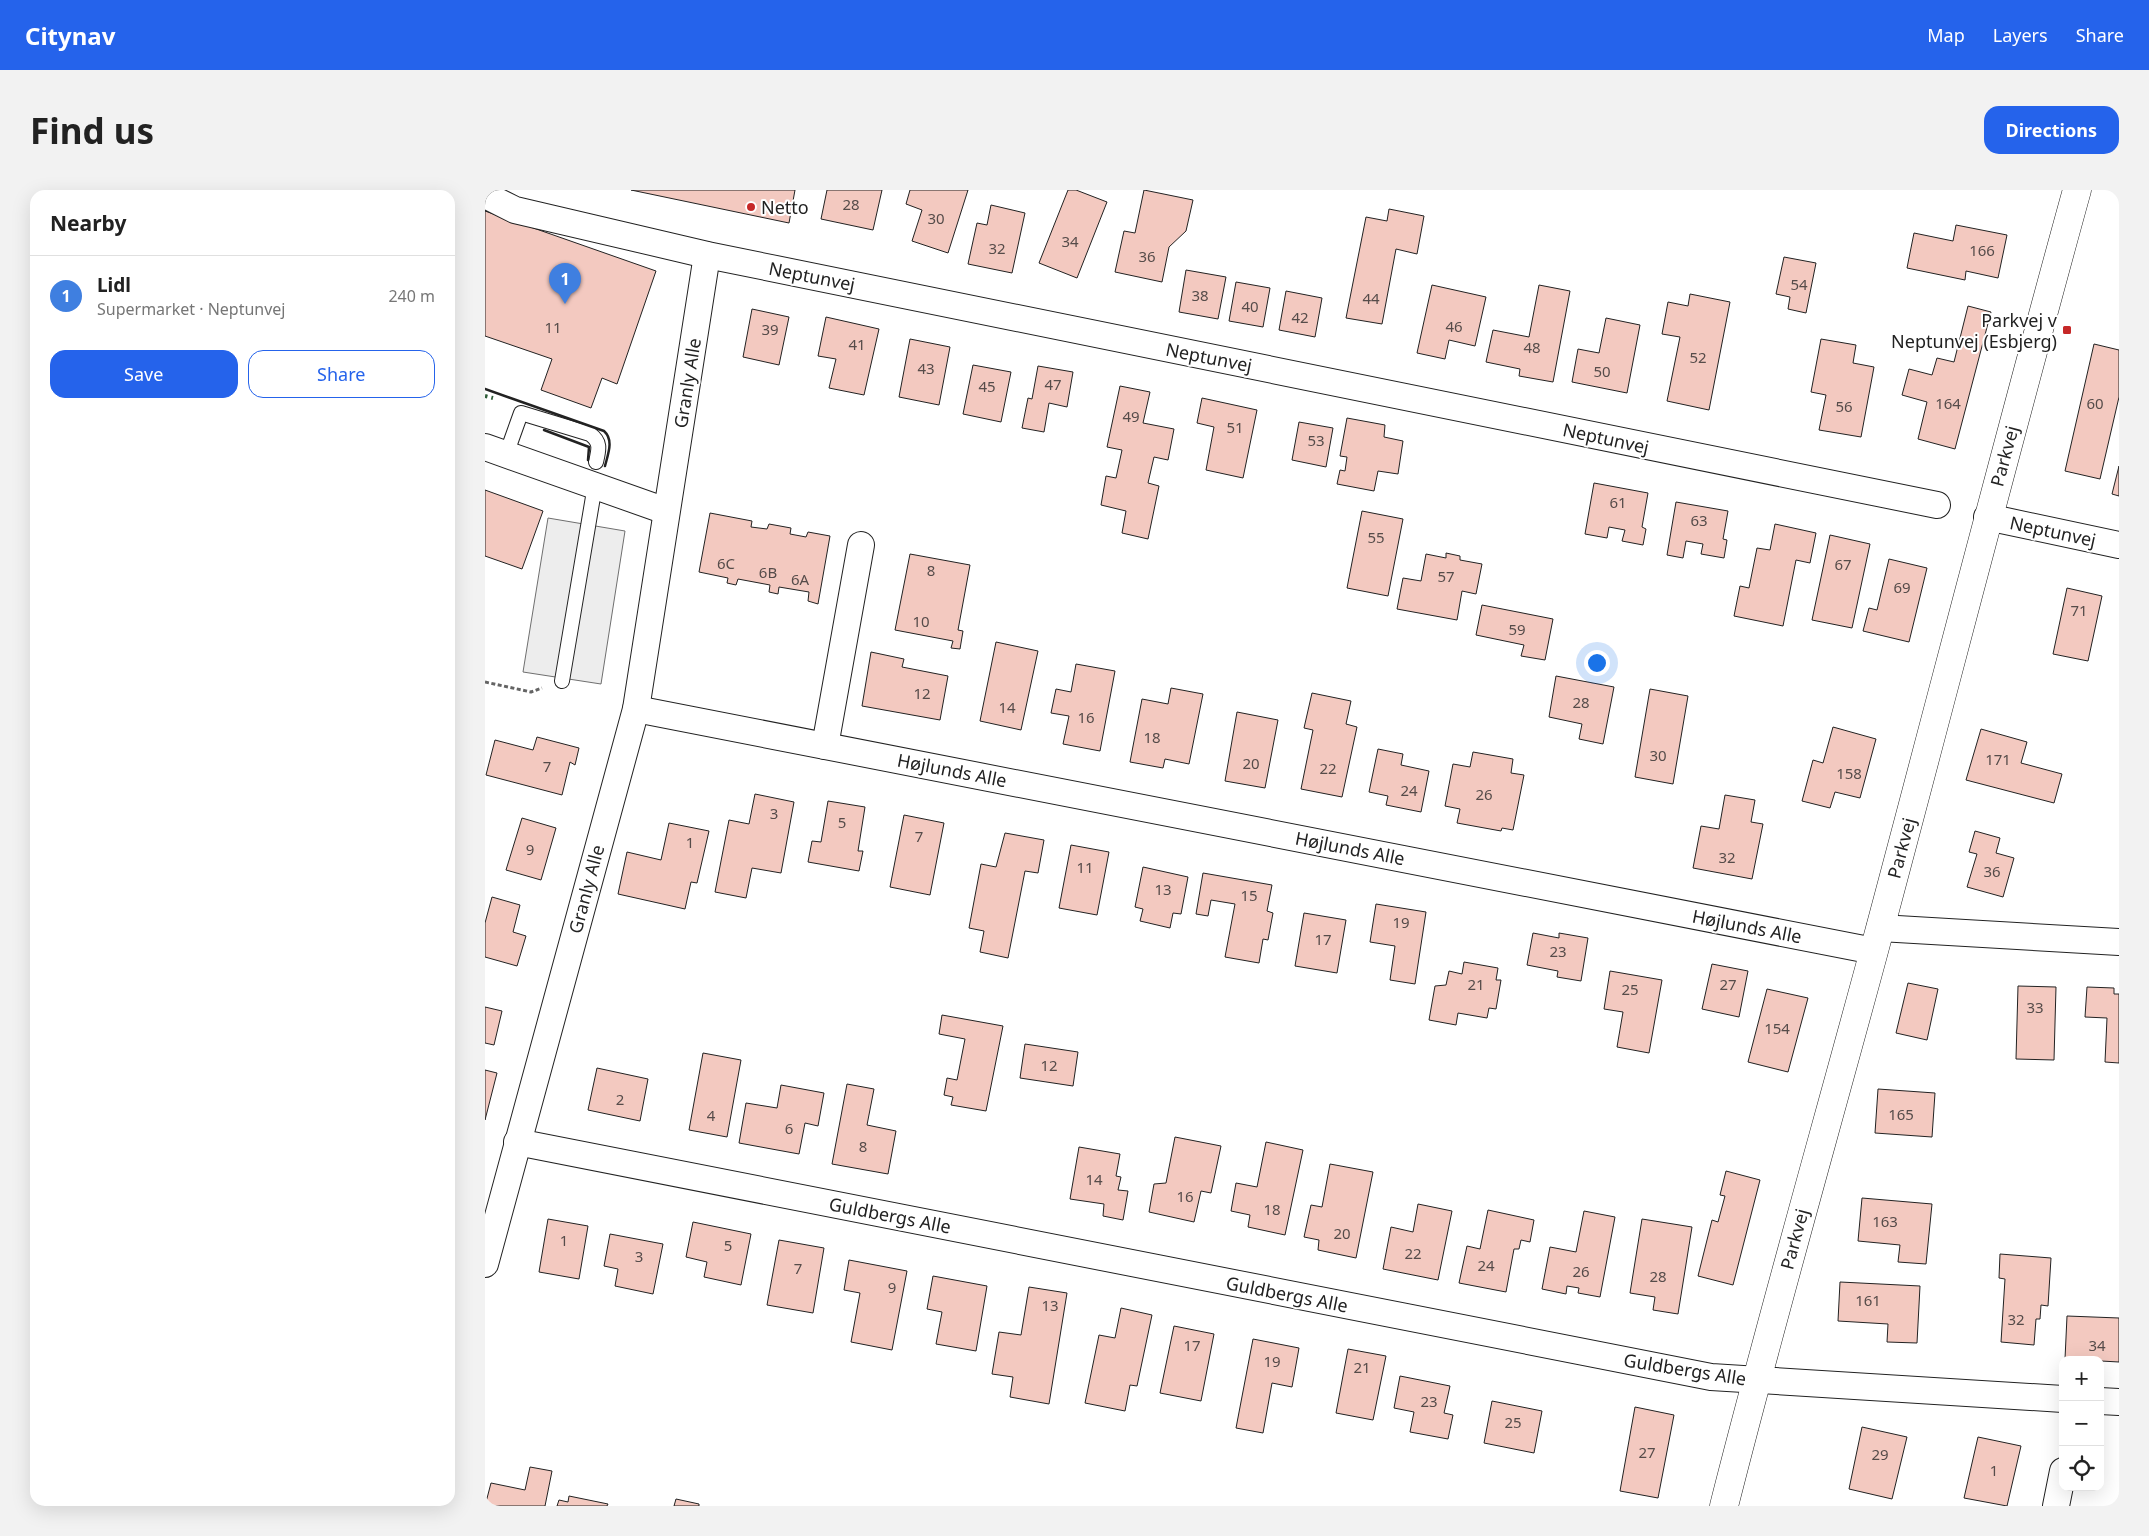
<!DOCTYPE html>
<meta charset="utf-8">
<style>
:root{--surface:#fff;--page:#f2f2f2;--text:#222;--muted:#767676;--line:#e0e0e0;--accent:#2563eb}
body{margin:0;font-family:"Noto Sans",sans-serif;background:var(--page);color:var(--text)}
.controls{position:absolute;right:15px;bottom:15px;display:grid;overflow:hidden;border-radius:10px;box-shadow:0 5px 20px #0002}
.controls button{width:45px;height:45px;display:grid;place-items:center;padding:0;border:0;border-bottom:1px solid var(--line);background:var(--surface);color:var(--text);font:25px sans-serif}
.you{position:absolute;left:1111px;top:472px;width:18px;height:18px;margin:-12px;border:4px solid #fff;border-radius:50%;background:#1a73e8;box-shadow:0 0 0 8px #1a73e833}
.badge{display:grid;place-items:center;width:32px;height:32px;border-radius:50%;background:var(--accent);color:#fff;font-size:16px;font-weight:700}
.pin{position:absolute;translate:-50% -41px;filter:drop-shadow(0 1px 2px #0008)}
.pin::after{content:'';position:absolute;top:26px;width:18px;height:15px;background:inherit;clip-path:polygon(0 0,100% 0,50% 100%)}
.list{margin:0;padding:0;list-style:none}
h2{display:flex;justify-content:space-between;align-items:center;height:65px;margin:0;padding:0 20px;font-size:21px}
h2 small{font-size:16px;font-weight:400;color:var(--muted)}
.list li{display:grid;grid-template-columns:32px 1fr auto;gap:15px;align-items:center;box-sizing:border-box;height:80px;padding:0 20px;border-top:1px solid var(--line)}
.list b{display:block;font-size:19px;white-space:nowrap}
.list p{margin:0;font-size:16px;white-space:nowrap;color:var(--muted)}
.list em{font-size:16px;font-style:normal;color:var(--muted)}
.actions{display:flex;gap:10px;padding:15px 20px}
.actions a{flex:1;padding:11px 0;border:1px solid var(--accent);border-radius:15px;text-align:center;font-size:18px;color:var(--accent)}
.actions .main{background:var(--accent);color:#fff}
.icon{flex:none;width:28px;height:28px;fill:none;stroke:currentColor;stroke-width:2;stroke-linecap:round;stroke-linejoin:round}
.map{position:relative;flex:none;width:1634px;height:1316px;overflow:hidden;border-radius:15px}
header{display:flex;align-items:center;gap:30px;box-sizing:border-box;height:70px;padding:0 25px;background:var(--accent);color:#fff}
header strong{font-size:24px}
nav{display:flex;gap:28px;margin-inline-start:auto;font-size:18px}
.intro{display:flex;align-items:center;justify-content:space-between;box-sizing:border-box;height:120px;padding:0 30px}
h1{margin:0;font-size:35px}
.button{padding:12px 22px;border-radius:15px;background:var(--accent);color:#fff;font-size:18px;font-weight:700}
main{display:flex;gap:30px;padding:0 30px}
aside{flex:1;background:var(--surface);border-radius:15px;box-shadow:0 5px 20px #0002}
.map>svg:first-child{display:block}
.parking{fill:#ededed;stroke:#6f6f6f}
.building{fill:#f3c9c0;stroke:#222}
.lines{fill:none;stroke-linecap:round;stroke-linejoin:round}
.service-casing{stroke:#222;stroke-width:16}
.minor-casing{stroke:#222;stroke-width:28}
.tertiary-casing{stroke:#222;stroke-width:29}
.path{stroke:#646464;stroke-width:3;stroke-dasharray:4 2.5;stroke-linecap:butt}
.service{stroke:#fff;stroke-width:14}
.minor{stroke:#fff;stroke-width:26}
.tertiary{stroke:#fff;stroke-width:28}
.hedge{stroke:#2f5e38;stroke-width:4;stroke-dasharray:2.5 4;stroke-linecap:butt}
.wall{stroke:#222;stroke-width:2.5}
.poi-dot{fill:#c62828;stroke:#fff;stroke-width:2}
.labels{text-anchor:middle;dominant-baseline:central;stroke-width:4;stroke-linejoin:round;paint-order:stroke}
.number-label{font-size:15px;fill:#564c4a}
.poi-label{font-size:18px;fill:#222;stroke:#fff;text-anchor:start}
.street-label{font-size:18px;fill:#222;stroke:#fff}
</style>
<header>
<strong>Citynav</strong>
<nav><a>Map</a><a>Layers</a><a>Share</a></nav>
</header>
<div class="intro"><h1>Find us</h1><a class="button">Directions</a></div>
<main>
<aside>
<h2>Nearby<small></small></h2>
<ul class="list">
<li><span class="badge" style="background:#3f7fe0">1</span><div><b>Lidl</b><p>Supermarket · Neptunvej</p></div><em>240 m</em></li>
</ul>
<div class="actions"><a class="main">Save</a><a>Share</a></div>
</aside>
<div class="map">
<svg width="1634" height="1316" viewBox="0 0 1634 1316">
<rect width="100%" height="100%" fill="#fff"/>
<!-- parking -->
<path class="parking" d="M63,328L140,341L116,494L38,482Z"/>
<!-- building -->
<g class="building">
<path d="M146,0H310L304,33Z"/>
<path d="M342,0H397L388,40L336,29Z"/>
<path d="M425,0H483L463,63L427,51L437,20L421,14Z"/>
<path d="M583,0H591L622,12L592,88L554,73Z"/>
<path d="M659,0L708,10L701,41L684,57L677,92L630,82L639,41L650,43Z"/>
<path d="M506,15L540,23L527,83L483,74L492,33L502,35Z"/>
<path d="M904,19L939,26L932,64L911,59L897,134L861,128L881,27L902,31Z"/>
<path d="M0,21L171,81L132,194L117,188L106,218L56,200L67,169L0,146Z"/>
<path d="M1471,35L1522,45L1513,88L1481,81L1480,90L1422,78L1429,43L1468,51Z"/>
<path d="M1299,67L1331,73L1321,123L1303,119L1305,107L1291,104Z"/>
<path d="M701,80L741,87L733,129L694,122Z"/>
<path d="M751,92L785,98L778,137L744,131Z"/>
<path d="M947,95L1001,107L990,156L964,150L960,169L932,163Z"/>
<path d="M1054,95L1085,101L1068,192L1034,186L1035,179L1001,172L1008,140L1044,147Z"/>
<path d="M801,101L837,108L830,147L794,140Z"/>
<path d="M1205,104L1245,112L1224,220L1182,211L1195,147L1177,144L1183,112L1203,116Z"/>
<path d="M1483,116L1506,122L1470,259L1433,249L1442,212L1417,205L1424,179L1447,185L1452,168L1469,172Z"/>
<path d="M267,119L304,127L294,175L258,167Z"/>
<path d="M341,127L394,139L379,205L344,198L351,169L333,166Z"/>
<path d="M1121,128L1155,135L1142,203L1087,192L1093,159L1114,163Z"/>
<path d="M425,149L465,157L454,215L414,207Z"/>
<path d="M1336,149L1371,155L1368,173L1389,177L1376,247L1334,240L1341,205L1326,202Z"/>
<path d="M1609,154L1634,160V207L1615,289L1580,281Z"/>
<path d="M488,175L526,182L516,232L478,224Z"/>
<path d="M553,176L588,182L582,217L564,213L559,242L537,238L543,208L547,209Z"/>
<path d="M635,196L665,202L658,233L689,239L683,270L669,267L663,293L674,296L663,349L637,343L641,321L616,315L621,286L631,288L637,260L622,257Z"/>
<path d="M717,208L772,220L758,288L721,280L729,237L712,233Z"/>
<path d="M862,228L900,235L899,247L918,251L913,284L893,281L889,301L852,294L855,280L860,281L862,267L855,266Z"/>
<path d="M814,232L848,238L841,277L807,270Z"/>
<path d="M1634,276V306L1627,304Z"/>
<path d="M1109,293L1163,303L1157,337L1161,339L1158,355L1137,351L1140,340L1124,337L1122,348L1100,344Z"/>
<path d="M0,300L58,321L37,379L0,366Z"/>
<path d="M1191,312L1243,321L1238,349L1242,350L1239,368L1216,364L1218,354L1201,351L1198,368L1182,365Z"/>
<path d="M877,321L918,329L903,406L862,398Z"/>
<path d="M225,323L267,331L266,337L282,339L284,334L306,338L305,344L321,347L323,342L345,346L333,414L323,411L324,402L294,397L293,404L284,402L285,395L253,389L251,395L242,393L243,388L214,382Z"/>
<path d="M1290,334L1331,343L1325,373L1311,370L1298,436L1249,426L1255,396L1264,398L1272,358L1285,360Z"/>
<path d="M1345,345L1385,354L1367,438L1327,430Z"/>
<path d="M961,363L975,366V370L997,374L991,404L977,401L972,430L912,419L918,388L936,391L941,364L961,368Z"/>
<path d="M425,364L485,375L473,440L478,441L475,459L466,458L468,451L410,440Z"/>
<path d="M1404,369L1442,378L1424,452L1378,441L1384,418L1392,420Z"/>
<path d="M1582,398L1617,406L1603,471L1568,464Z"/>
<path d="M997,415L1068,429L1060,470L1036,466L1039,455L991,445Z"/>
<path d="M511,452L553,461L536,540L495,531Z"/>
<path d="M386,462L419,469L417,477L463,486L455,530L377,516Z"/>
<path d="M591,474L630,481L615,561L578,554L584,526L566,523L571,499L586,502Z"/>
<path d="M1071,486L1129,497L1118,554L1094,549L1097,534L1064,527Z"/>
<path d="M686,498L718,504L704,574L680,569L678,578L645,572L657,509L683,514Z"/>
<path d="M1165,499L1203,506L1188,594L1150,587Z"/>
<path d="M827,503L866,511L861,534L872,537L857,607L816,599L828,540L819,538Z"/>
<path d="M752,522L793,530L780,598L740,591Z"/>
<path d="M1348,537L1391,549L1375,608L1350,602L1345,618L1317,611L1328,570L1338,573Z"/>
<path d="M1496,539L1542,552L1536,573L1577,584L1569,613L1481,590Z"/>
<path d="M52,547L94,558L90,575L85,572L77,605L1,585L10,550L48,560Z"/>
<path d="M893,559L918,564L916,575L944,581L936,622L901,615L903,606L884,602Z"/>
<path d="M988,562L1028,569L1026,583L1039,585L1028,640L1017,638L1016,641L972,633L975,619L960,616L968,574L985,577Z"/>
<path d="M270,604L309,612L296,683L267,678L261,708L230,702L244,630L264,634Z"/>
<path d="M1240,605L1270,610L1266,632L1278,634L1267,689L1208,678L1216,636L1234,639Z"/>
<path d="M343,611L380,617L373,661H378L374,681L323,672L327,651L336,652Z"/>
<path d="M419,625L459,633L445,705L405,697Z"/>
<path d="M37,628L71,638L56,690L21,680Z"/>
<path d="M184,633L224,641L212,693L206,692L200,719L133,704L142,662L176,670Z"/>
<path d="M1490,641L1515,648L1511,663L1529,668L1518,707L1482,697L1492,664L1484,662Z"/>
<path d="M520,643L559,650L553,683L540,681L523,768L495,762L499,741L484,738L496,674L511,677Z"/>
<path d="M586,655L624,662L612,725L574,718Z"/>
<path d="M658,677L703,687L696,724L688,723L685,738L655,731L658,719L650,717Z"/>
<path d="M718,683L787,695L782,721L788,723L783,750L778,749L774,773L740,767L750,714L726,710L723,726L711,724Z"/>
<path d="M7,707L35,715L28,742L41,746L32,776L0,767V733Z"/>
<path d="M891,714L941,722L930,794L905,790L910,756L885,752Z"/>
<path d="M819,723L861,730L852,783L810,776Z"/>
<path d="M1048,743L1074,748V743L1103,748L1096,791L1072,787L1073,781L1042,775Z"/>
<path d="M979,772L1013,778L1011,790H1016L1011,819L1004,818L1002,828L973,823L971,835L944,830L950,796L961,795L964,781L977,784Z"/>
<path d="M1227,774L1263,781L1254,827L1217,819Z"/>
<path d="M1125,781L1177,790L1164,863L1132,857L1138,822L1119,819Z"/>
<path d="M1423,793L1453,799L1442,850L1411,843Z"/>
<path d="M1533,796L1571,797L1569,870L1531,869Z"/>
<path d="M1602,797L1629,798V804H1634V873L1620,872L1622,828L1600,827Z"/>
<path d="M1282,799L1323,808L1303,882L1263,872Z"/>
<path d="M0,817L17,821L9,855L0,853Z"/>
<path d="M457,825L518,836L501,921L466,915L468,907L459,905L462,888L472,890L480,849L454,844Z"/>
<path d="M540,854L593,862L588,896L535,888Z"/>
<path d="M218,863L256,870L242,947L204,940Z"/>
<path d="M112,878L163,889L155,931L103,920Z"/>
<path d="M0,880L12,883L0,930Z"/>
<path d="M362,894L389,899L382,935L411,941L403,984L347,974Z"/>
<path d="M296,895L339,903L333,936L320,933L314,964L254,953L261,913L292,918Z"/>
<path d="M1393,899L1450,903L1447,947L1390,943Z"/>
<path d="M690,947L736,956L726,1003L716,1001L709,1032L664,1022L669,994L681,993Z"/>
<path d="M781,952L818,960L800,1045L763,1037L765,1025L746,1021L751,993L772,997Z"/>
<path d="M594,957L635,964L631,986L636,987L633,1000L643,1001L638,1030L618,1026L619,1014L585,1009Z"/>
<path d="M845,974L888,982L871,1068L833,1060L834,1050L819,1047L826,1015L837,1017Z"/>
<path d="M1241,981L1275,990L1248,1095L1213,1086L1227,1030L1233,1032L1240,1006L1235,1005Z"/>
<path d="M1377,1008L1447,1014L1441,1074L1413,1072L1415,1055L1373,1051Z"/>
<path d="M933,1014L967,1021L953,1090L898,1079L906,1037L928,1042Z"/>
<path d="M1003,1020L1049,1030L1045,1052L1036,1050L1034,1059H1029L1021,1102L974,1093L982,1056L995,1059Z"/>
<path d="M1099,1021L1130,1027L1115,1107L1093,1103L1094,1098L1082,1096L1081,1104L1057,1099L1065,1057L1091,1062Z"/>
<path d="M63,1029L103,1036L94,1089L54,1082Z"/>
<path d="M1157,1029L1207,1037L1193,1124L1168,1120L1170,1107L1145,1103Z"/>
<path d="M208,1032L266,1044L256,1095L219,1087L222,1072L201,1067Z"/>
<path d="M125,1044L178,1054L168,1104L130,1096L133,1079L119,1076Z"/>
<path d="M294,1050L339,1058L328,1123L282,1115Z"/>
<path d="M1515,1064L1566,1068L1563,1116L1556,1115L1555,1129H1551L1549,1155L1516,1152L1520,1089L1514,1088Z"/>
<path d="M364,1070L422,1081L407,1160L366,1152L375,1103L359,1100Z"/>
<path d="M448,1086L502,1096L491,1161L451,1154L457,1122L442,1119Z"/>
<path d="M1355,1092L1435,1096L1432,1153L1402,1152L1403,1134L1353,1131Z"/>
<path d="M544,1097L582,1103L564,1214L525,1207L528,1187L507,1184L514,1142L536,1145Z"/>
<path d="M636,1118L667,1125L652,1196L645,1195L640,1221L600,1213L614,1145L630,1148Z"/>
<path d="M1582,1126L1634,1128V1172L1580,1169Z"/>
<path d="M689,1136L729,1144L716,1211L675,1203Z"/>
<path d="M768,1149L814,1158L807,1197L787,1193L778,1243L751,1238Z"/>
<path d="M863,1159L901,1166L888,1230L851,1223Z"/>
<path d="M915,1186L965,1196L959,1223L968,1225L963,1249L925,1242L929,1222L909,1218Z"/>
<path d="M1007,1211L1057,1221L1049,1263L999,1253Z"/>
<path d="M1150,1217L1189,1225L1173,1308L1135,1301Z"/>
<path d="M1377,1237L1422,1247L1407,1309L1364,1299Z"/>
<path d="M1493,1247L1536,1256L1522,1316L1479,1308Z"/>
<path d="M45,1277L67,1281L60,1316H0L6,1293L40,1300Z"/>
<path d="M84,1306L123,1314L122,1316H72L74,1310L83,1312Z"/>
<path d="M191,1309L214,1314V1316H189Z"/>
</g>
<g class="lines">
<defs>
<g id="service">
<path d="M21,265L36,223L105,244C116,252 114,259 111,272"/>
<path d="M77,491L110,295"/>
</g>
<g id="minor">
<path d="M0,5L30,20L222,65L1452,315"/>
<path d="M0,257L181,321"/>
<path d="M1502,327L1634,355"/>
<path d="M151,519L1389,761"/>
<path d="M340,556L376,355"/>
<path d="M1395,738L1634,752"/>
<path d="M32,952L1226,1187L1578,1209"/>
<path d="M0,1074L151,519L222,65"/>
<path d="M1615,1211L1634,1212"/>
<path d="M1571,1316L1578,1281"/>
</g>
<path id="tertiary" d="M1239,1316C1286,1130 1339,946 1389,761C1457,507 1522,253 1592,0"/>
</defs>
<!-- service casing -->
<use href="#service" class="service-casing"/>
<!-- minor casing -->
<use href="#minor" class="minor-casing"/>
<!-- tertiary casing -->
<use href="#tertiary" class="tertiary-casing"/>
<!-- path -->
<path class="path" d="M0,492L46,502L57,498"/>
<!-- service -->
<use href="#service" class="service"/>
<!-- minor -->
<use href="#minor" class="minor"/>
<!-- tertiary -->
<use href="#tertiary" class="tertiary"/>
<!-- hedge -->
<path class="hedge" d="M0,206L8,208"/>
<!-- wall -->
<g class="wall">
<path d="M0,199L119,241C129,250 123,264 120,276"/>
<path d="M59,240L104,257L103,270"/>
</g>
</g>
<!-- markers -->
<g class="poi-dot">
<circle cx="266" cy="17" r="5"/>
<rect x="1577" y="135" width="10" height="10" rx="2.5"/>
</g>
<g class="labels">
<!-- number labels -->
<g class="number-label">
<text x="366" y="14">28</text>
<text x="451" y="28">30</text>
<text x="585" y="51">34</text>
<text x="512" y="58">32</text>
<text x="1497" y="60">166</text>
<text x="662" y="66">36</text>
<text x="1314" y="94">54</text>
<text x="715" y="105">38</text>
<text x="886" y="108">44</text>
<text x="765" y="116">40</text>
<text x="815" y="127">42</text>
<text x="969" y="136">46</text>
<text x="68" y="137">11</text>
<text x="285" y="139">39</text>
<text x="372" y="154">41</text>
<text x="1047" y="157">48</text>
<text x="1213" y="167">52</text>
<text x="441" y="178">43</text>
<text x="1117" y="181">50</text>
<text x="568" y="194">47</text>
<text x="502" y="196">45</text>
<text x="1463" y="213">164</text>
<text x="1610" y="213">60</text>
<text x="1359" y="216">56</text>
<text x="646" y="226">49</text>
<text x="750" y="237">51</text>
<text x="831" y="250">53</text>
<text x="1133" y="312">61</text>
<text x="1214" y="330">63</text>
<text x="891" y="347">55</text>
<text x="241" y="373">6C</text>
<text x="1358" y="374">67</text>
<text x="446" y="380">8</text>
<text x="283" y="382">6B</text>
<text x="961" y="386">57</text>
<text x="315" y="389">6A</text>
<text x="1417" y="397">69</text>
<text x="1594" y="420">71</text>
<text x="436" y="431">10</text>
<text x="1032" y="439">59</text>
<text x="437" y="503">12</text>
<text x="1096" y="512">28</text>
<text x="522" y="517">14</text>
<text x="601" y="527">16</text>
<text x="667" y="547">18</text>
<text x="1173" y="565">30</text>
<text x="1513" y="569">171</text>
<text x="766" y="573">20</text>
<text x="62" y="576">7</text>
<text x="843" y="578">22</text>
<text x="1364" y="583">158</text>
<text x="924" y="600">24</text>
<text x="999" y="604">26</text>
<text x="289" y="623">3</text>
<text x="357" y="632">5</text>
<text x="434" y="646">7</text>
<text x="205" y="652">1</text>
<text x="45" y="659">9</text>
<text x="1242" y="667">32</text>
<text x="600" y="677">11</text>
<text x="1507" y="681">36</text>
<text x="678" y="699">13</text>
<text x="764" y="705">15</text>
<text x="916" y="732">19</text>
<text x="838" y="749">17</text>
<text x="1073" y="761">23</text>
<text x="991" y="794">21</text>
<text x="1243" y="794">27</text>
<text x="1145" y="799">25</text>
<text x="1550" y="817">33</text>
<text x="1292" y="838">154</text>
<text x="564" y="875">12</text>
<text x="135" y="909">2</text>
<text x="1416" y="924">165</text>
<text x="226" y="925">4</text>
<text x="304" y="938">6</text>
<text x="378" y="956">8</text>
<text x="609" y="989">14</text>
<text x="700" y="1006">16</text>
<text x="787" y="1019">18</text>
<text x="1400" y="1031">163</text>
<text x="857" y="1043">20</text>
<text x="79" y="1050">1</text>
<text x="243" y="1055">5</text>
<text x="928" y="1063">22</text>
<text x="154" y="1066">3</text>
<text x="1001" y="1075">24</text>
<text x="313" y="1078">7</text>
<text x="1096" y="1081">26</text>
<text x="1173" y="1086">28</text>
<text x="407" y="1097">9</text>
<text x="1383" y="1110">161</text>
<text x="565" y="1115">13</text>
<text x="1531" y="1129">32</text>
<text x="707" y="1155">17</text>
<text x="1612" y="1155">34</text>
<text x="787" y="1171">19</text>
<text x="877" y="1177">21</text>
<text x="944" y="1211">23</text>
<text x="1028" y="1232">25</text>
<text x="1162" y="1262">27</text>
<text x="1395" y="1264">29</text>
<text x="1509" y="1280">1</text>
</g>
<!-- poi labels -->
<g class="poi-label">
<text x="276" y="17">Netto</text>
<text x="1572" y="130" text-anchor="end">Parkvej v<tspan x="1572" dy="21">Neptunvej (Esbjerg)</tspan></text>
</g>
<!-- street labels -->
<g class="street-label">
<text transform="translate(327 86) rotate(11)">Neptunvej</text>
<text transform="translate(724 167) rotate(11)">Neptunvej</text>
<text transform="translate(202 193) rotate(-81)">Granly Alle</text>
<text transform="translate(1121 248) rotate(12)">Neptunvej</text>
<text transform="translate(1519 266) rotate(-75)">Parkvej</text>
<text transform="translate(1568 341) rotate(12)">Neptunvej</text>
<text transform="translate(467 580) rotate(11)">Højlunds Alle</text>
<text transform="translate(865 658) rotate(11)">Højlunds Alle</text>
<text transform="translate(1416 658) rotate(-75)">Parkvej</text>
<text transform="translate(101 699) rotate(-75)">Granly Alle</text>
<text transform="translate(1262 736) rotate(11)">Højlunds Alle</text>
<text transform="translate(405 1025) rotate(11)">Guldbergs Alle</text>
<text transform="translate(1309 1049) rotate(-75)">Parkvej</text>
<text transform="translate(802 1104) rotate(11)">Guldbergs Alle</text>
<text transform="translate(1200 1179) rotate(9)">Guldbergs Alle</text>
</g>
</g>
</svg>
<div class="controls">
<button>+</button>
<button>−</button>
<button><svg class="icon" aria-label="locate" viewBox="0 0 24 24"><circle cx="12" cy="12" r="6"/><path d="M12 2v4M12 18v4M2 12h4M18 12h4"/></svg></button>
</div>
<div class="you"></div>
<div class="pin badge" style="left:80px;top:114px;background:#3f7fe0">1</div>
</div>
</main>
